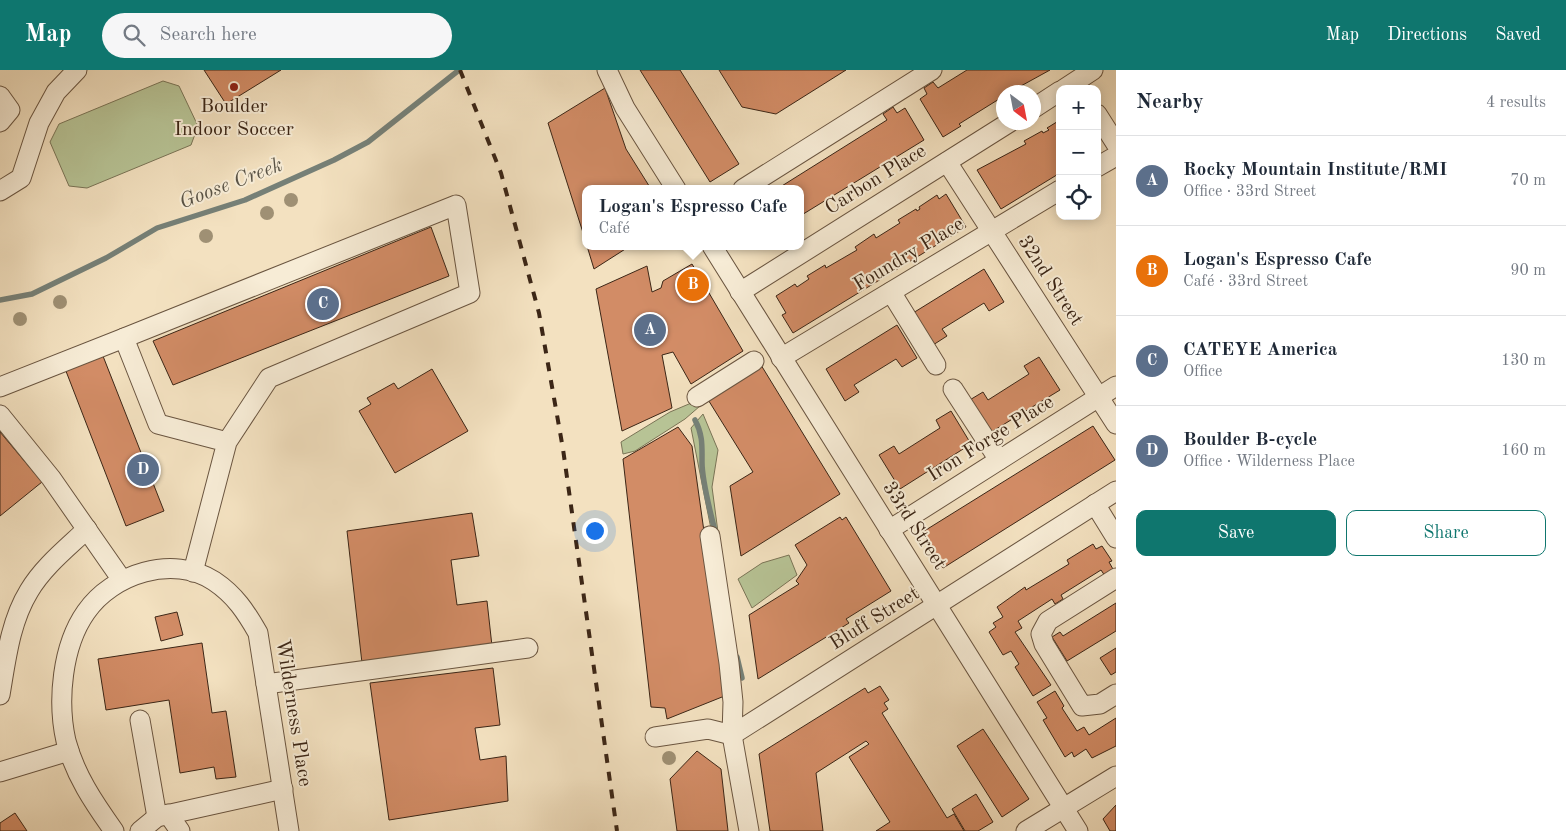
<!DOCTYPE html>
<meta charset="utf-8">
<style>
:root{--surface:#fff;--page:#f6f6f7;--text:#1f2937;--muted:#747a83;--line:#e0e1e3;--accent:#0f766e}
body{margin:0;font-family:"Old Standard TT",serif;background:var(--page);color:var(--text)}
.controls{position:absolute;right:15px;top:15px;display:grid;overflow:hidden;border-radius:10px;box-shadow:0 2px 12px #0003}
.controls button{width:45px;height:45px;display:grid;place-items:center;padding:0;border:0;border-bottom:1px solid var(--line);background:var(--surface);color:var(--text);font:25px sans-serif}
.compass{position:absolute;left:996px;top:15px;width:45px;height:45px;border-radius:50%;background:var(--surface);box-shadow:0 2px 12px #0003;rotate:148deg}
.you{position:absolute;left:594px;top:460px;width:18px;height:18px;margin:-12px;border:4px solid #fff;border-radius:50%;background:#1a73e8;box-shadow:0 0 0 8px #1a73e833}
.badge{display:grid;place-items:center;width:32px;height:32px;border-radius:50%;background:var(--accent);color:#fff;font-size:16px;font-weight:700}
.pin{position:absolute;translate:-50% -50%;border:2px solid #fff;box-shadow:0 1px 5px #0006}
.popup{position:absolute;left:582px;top:115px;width:222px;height:65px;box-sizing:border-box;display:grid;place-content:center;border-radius:10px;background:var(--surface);filter:drop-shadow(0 1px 4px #0005);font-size:16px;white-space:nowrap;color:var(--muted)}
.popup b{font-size:19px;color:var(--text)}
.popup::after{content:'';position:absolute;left:50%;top:100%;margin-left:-10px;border:10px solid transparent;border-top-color:var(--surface)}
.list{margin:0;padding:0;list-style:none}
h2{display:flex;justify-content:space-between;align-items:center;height:65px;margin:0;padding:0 20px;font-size:21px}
h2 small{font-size:16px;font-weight:400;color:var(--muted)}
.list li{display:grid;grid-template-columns:32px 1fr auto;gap:15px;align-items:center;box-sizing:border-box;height:90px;padding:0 20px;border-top:1px solid var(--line)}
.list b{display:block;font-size:19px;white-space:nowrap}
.list p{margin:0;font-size:16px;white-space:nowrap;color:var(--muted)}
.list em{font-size:16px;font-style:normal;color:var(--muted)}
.actions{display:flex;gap:10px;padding:15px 20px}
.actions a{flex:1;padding:11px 0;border:1px solid var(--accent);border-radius:10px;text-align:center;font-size:18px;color:var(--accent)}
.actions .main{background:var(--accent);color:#fff}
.icon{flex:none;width:28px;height:28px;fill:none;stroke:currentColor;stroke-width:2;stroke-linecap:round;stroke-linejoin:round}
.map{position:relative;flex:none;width:1116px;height:761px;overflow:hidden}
header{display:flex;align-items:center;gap:30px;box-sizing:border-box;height:70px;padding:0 25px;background:var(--accent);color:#fff}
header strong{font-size:24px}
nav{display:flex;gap:28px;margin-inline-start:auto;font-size:18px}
.search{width:350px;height:45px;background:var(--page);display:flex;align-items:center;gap:12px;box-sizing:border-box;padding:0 18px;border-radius:28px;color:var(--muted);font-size:19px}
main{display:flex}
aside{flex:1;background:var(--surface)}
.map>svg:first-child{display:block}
.green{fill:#b7c395;stroke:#7a7456}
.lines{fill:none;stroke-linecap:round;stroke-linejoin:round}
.stream{stroke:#768077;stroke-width:5.5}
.building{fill:#d28c66;stroke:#3c2616}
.minor-casing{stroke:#6a5540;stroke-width:21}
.minor{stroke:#f7ecd6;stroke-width:19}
.rail{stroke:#3c2616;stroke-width:4;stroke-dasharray:9 9;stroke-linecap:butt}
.tree{fill:#9f9074}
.poi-dot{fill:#8f2418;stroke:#f7ecd6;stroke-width:2}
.labels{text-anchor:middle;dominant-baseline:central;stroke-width:4;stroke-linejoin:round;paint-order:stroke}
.poi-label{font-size:20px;fill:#3c2616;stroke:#f7ecd6}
.street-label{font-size:20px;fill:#3c2616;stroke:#f7ecd6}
.water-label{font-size:21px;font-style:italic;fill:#595346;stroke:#f7ecd6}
</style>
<header>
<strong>Map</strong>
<div class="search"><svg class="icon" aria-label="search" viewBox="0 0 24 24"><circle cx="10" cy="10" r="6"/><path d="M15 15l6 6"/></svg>Search here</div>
<nav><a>Map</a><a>Directions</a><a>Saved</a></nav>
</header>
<main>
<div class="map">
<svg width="1116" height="761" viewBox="0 0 1116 761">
<rect width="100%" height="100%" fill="#f3e1c0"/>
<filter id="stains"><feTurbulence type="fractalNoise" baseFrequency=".004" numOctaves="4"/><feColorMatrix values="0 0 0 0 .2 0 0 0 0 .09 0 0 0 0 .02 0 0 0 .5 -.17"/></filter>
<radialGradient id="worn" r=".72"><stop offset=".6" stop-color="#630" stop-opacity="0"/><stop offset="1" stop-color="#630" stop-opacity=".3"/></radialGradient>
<!-- green -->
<g class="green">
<path d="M163,11L179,16L198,56L191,75L87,118L69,116L50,72L59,54Z"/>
<path d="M696,331L700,336L685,349L635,381L623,384L621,372L670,342Z"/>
<path d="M703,344L718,380L712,417L718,462L712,464L691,358Z"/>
<path d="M789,485L797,505L752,538L738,509L762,493Z"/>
</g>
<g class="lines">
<!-- stream -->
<g class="stream">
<path d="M0,230L32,224L106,188L157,158L245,130L334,90L368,72L459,0"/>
<path d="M695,350C703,365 702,376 702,392C702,412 711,445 716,465"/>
<path d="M737,587L742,608"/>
</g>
</g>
<!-- building -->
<g class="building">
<path d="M204,0H281L226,34Z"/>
<path d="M640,0H680L739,94L710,112Z"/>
<path d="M719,0H846L776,44L742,37Z"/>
<path d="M967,0H1050L1010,22H1004V26L959,54L961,56L943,67L920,29L927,24L924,18L933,12L938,18Z"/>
<path d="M605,18L626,79L651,119H586V172L548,53Z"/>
<path d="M893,37L897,43L905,38L924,70L800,146V119H777L887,50L883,44Z"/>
<path d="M1060,50V103L1001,139L977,100L1026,74L1024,71L1042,61L1043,63L1049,60L1047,58Z"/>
<path d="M946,124L966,157L793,263L782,245L786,243L776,226L795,214L797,217L809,209L807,206L825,195L826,198L857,180L855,177L874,164L876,168L900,153L898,150L916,139L917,141L920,139L919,137L937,125L939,129Z"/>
<path d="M431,157L449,206L173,315L153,271Z"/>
<path d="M587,176H630L594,199Z"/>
<path d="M692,194L743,281L691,314L673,282L662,285L672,338L622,361L596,219L647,196L652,222L661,218L663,211Z"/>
<path d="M984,199L1004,232L989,241L984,233L942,259L947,266L933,275L913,243Z"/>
<path d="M897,255L917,288L902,297L896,289L854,315L859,322L845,331L826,299Z"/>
<path d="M101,281L164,441L126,456L64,296Z"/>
<path d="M1039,287L1060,320L988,364L968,331L983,322L988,330L1029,304L1024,296Z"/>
<path d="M761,295L840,424L741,486L730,416L753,402L707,328Z"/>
<path d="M432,299L468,361L395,403L359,341L371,334L367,328L394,313L398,319Z"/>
<path d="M951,341L971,374L900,419L879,385L894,376L899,384L940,358L936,350Z"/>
<path d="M1093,356L1115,390L943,498L921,463Z"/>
<path d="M678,357L692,376L727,625L667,649L665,638L651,637L623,389Z"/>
<path d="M0,362L42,412L0,446Z"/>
<path d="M472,443L479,486L451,490L457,535L487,531L492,576L362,593L347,461Z"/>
<path d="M840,447L842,450L846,447L891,521L846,549L849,553L758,609L749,545L799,514L796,511L807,495L795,475Z"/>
<path d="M1093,474L1096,479L1102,476L1112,491L1109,492L1114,501L1105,506L1101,500L1061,525L1063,529L1055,534L1052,529L1018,551L1022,558L1015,562L1051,615L1033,626L1015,597L1019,594L1011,581L1003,585L989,562L996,557L993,553L1003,547L997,537L1025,517L1026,520L1069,494L1067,490Z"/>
<path d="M1116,533V561L1067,591L1052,567L1060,562L1063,566Z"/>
<path d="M177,542L183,565L161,571L155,547Z"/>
<path d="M202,573L212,643L226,641L236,707L216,709L214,697L180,703L169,630L106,640L98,589Z"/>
<path d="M1116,578V602L1111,605L1100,588Z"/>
<path d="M493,598L500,655L475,658L480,690L506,686L508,731L389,750L370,613Z"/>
<path d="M880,616L889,630L884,633L888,639L882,643L947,748L954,744L964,761H876L890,752L849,687L869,674L866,671L816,703L823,761H770L759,684L865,618L868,623Z"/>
<path d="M1055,621L1064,636L1062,638L1077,661L1084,657L1089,665L1116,648V676L1092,688L1086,679L1074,687L1072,682L1065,687L1043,650L1047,648L1037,632Z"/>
<path d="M983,659L1029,729L1002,747L957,676Z"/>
<path d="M697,681L721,699L728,761H677L670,709Z"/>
<path d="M976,724L993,752L978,761H965L952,739Z"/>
<path d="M1116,735V761H1110L1103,749Z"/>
<path d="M15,743L27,761H0V753Z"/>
</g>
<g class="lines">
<defs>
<g id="minor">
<path d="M607,0L625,38L676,119"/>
<path d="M1064,19L1093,0"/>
<path d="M0,26L10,40L0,52"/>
<path d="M1034,38L1060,21"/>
<path d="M1097,44L1116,74"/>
<path d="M947,92L1116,354"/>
<path d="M1097,97L1116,86"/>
<path d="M743,119L932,0"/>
<path d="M0,121L21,108L39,53L56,22L77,0"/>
<path d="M712,176L1078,761"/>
<path d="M740,222L1010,52"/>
<path d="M891,222L936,295"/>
<path d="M781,288L1060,120"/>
<path d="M0,317L124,268"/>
<path d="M953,319L999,390"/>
<path d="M697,327L754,291"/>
<path d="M0,345L51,408L122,510"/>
<path d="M1095,434L1116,468"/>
<path d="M889,460L1116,316"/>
<path d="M710,466L729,593L733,632L732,665L749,761"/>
<path d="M193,502L227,372L269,308L470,223L456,135L124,268L158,354L227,372"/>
<path d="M1116,508L1048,551L1041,564L1044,574L1082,636L1100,634L1116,624"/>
<path d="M266,614L528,578"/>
<path d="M0,625C6,590 10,552 29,521C43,497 67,478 87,459"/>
<path d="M140,650L157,747"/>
<path d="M732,665L1116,421"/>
<path d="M655,667L708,659L732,665"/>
<path d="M0,702L69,681"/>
<path d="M168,744L180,761"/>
<path d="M114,761C94,733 75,705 66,671C57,631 62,576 86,542C112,504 173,484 214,511C235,525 246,542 258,563L289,761"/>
<path d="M140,761L157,747L283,719"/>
<path d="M1026,761L1116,706"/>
</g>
</defs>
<!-- minor casing -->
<use href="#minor" class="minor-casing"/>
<!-- minor -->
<use href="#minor" class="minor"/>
<!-- rail -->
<path class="rail" d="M460,0L501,103L539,243L563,379L617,761"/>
</g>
<!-- trees -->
<g class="tree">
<circle cx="291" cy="130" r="7"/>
<circle cx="267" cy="143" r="7"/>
<circle cx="206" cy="166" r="7"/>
<circle cx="60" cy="232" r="7"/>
<circle cx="20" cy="249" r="7"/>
<circle cx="669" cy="688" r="7"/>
</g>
<!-- markers -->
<circle class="poi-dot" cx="234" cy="17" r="5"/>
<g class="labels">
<!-- poi labels -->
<g class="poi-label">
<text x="234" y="37">Boulder<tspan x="234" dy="23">Indoor Soccer</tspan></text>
</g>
<!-- street labels -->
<g class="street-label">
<text transform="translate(876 110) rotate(-32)">Carbon Place</text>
<text transform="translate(909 185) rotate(-31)">Foundry Place</text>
<text transform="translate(1050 211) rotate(57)">32nd Street</text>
<text transform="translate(991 369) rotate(-32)">Iron Forge Place</text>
<text transform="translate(914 456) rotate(57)">33rd Street</text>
<text transform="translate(875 549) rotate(-32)">Bluff Street</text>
<text transform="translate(293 643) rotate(81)">Wilderness Place</text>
</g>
<!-- water labels -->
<g class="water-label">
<text transform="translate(231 114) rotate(-21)">Goose Creek</text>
</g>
</g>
<rect width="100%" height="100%" filter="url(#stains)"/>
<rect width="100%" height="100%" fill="url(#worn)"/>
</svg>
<div class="controls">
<button>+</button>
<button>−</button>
<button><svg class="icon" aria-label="locate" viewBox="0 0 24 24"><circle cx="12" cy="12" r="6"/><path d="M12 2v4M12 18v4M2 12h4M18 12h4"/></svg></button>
</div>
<svg class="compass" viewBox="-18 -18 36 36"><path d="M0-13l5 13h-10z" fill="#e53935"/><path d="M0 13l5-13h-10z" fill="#747a83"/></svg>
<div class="you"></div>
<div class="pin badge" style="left:650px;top:260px;background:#5c6f8a">A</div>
<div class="pin badge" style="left:693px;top:215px;background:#e8710a">B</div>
<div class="popup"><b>Logan's Espresso Cafe</b>Café</div>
<div class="pin badge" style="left:323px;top:234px;background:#5c6f8a">C</div>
<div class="pin badge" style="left:143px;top:400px;background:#5c6f8a">D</div>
</div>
<aside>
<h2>Nearby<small>4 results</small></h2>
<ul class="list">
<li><span class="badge" style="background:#5c6f8a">A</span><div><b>Rocky Mountain Institute/RMI</b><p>Office · 33rd Street</p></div><em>70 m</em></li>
<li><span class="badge" style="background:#e8710a">B</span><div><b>Logan's Espresso Cafe</b><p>Café · 33rd Street</p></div><em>90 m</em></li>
<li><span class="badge" style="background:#5c6f8a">C</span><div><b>CATEYE America</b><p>Office</p></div><em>130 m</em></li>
<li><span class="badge" style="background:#5c6f8a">D</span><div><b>Boulder B-cycle</b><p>Office · Wilderness Place</p></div><em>160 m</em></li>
</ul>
<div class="actions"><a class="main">Save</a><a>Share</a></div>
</aside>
</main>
